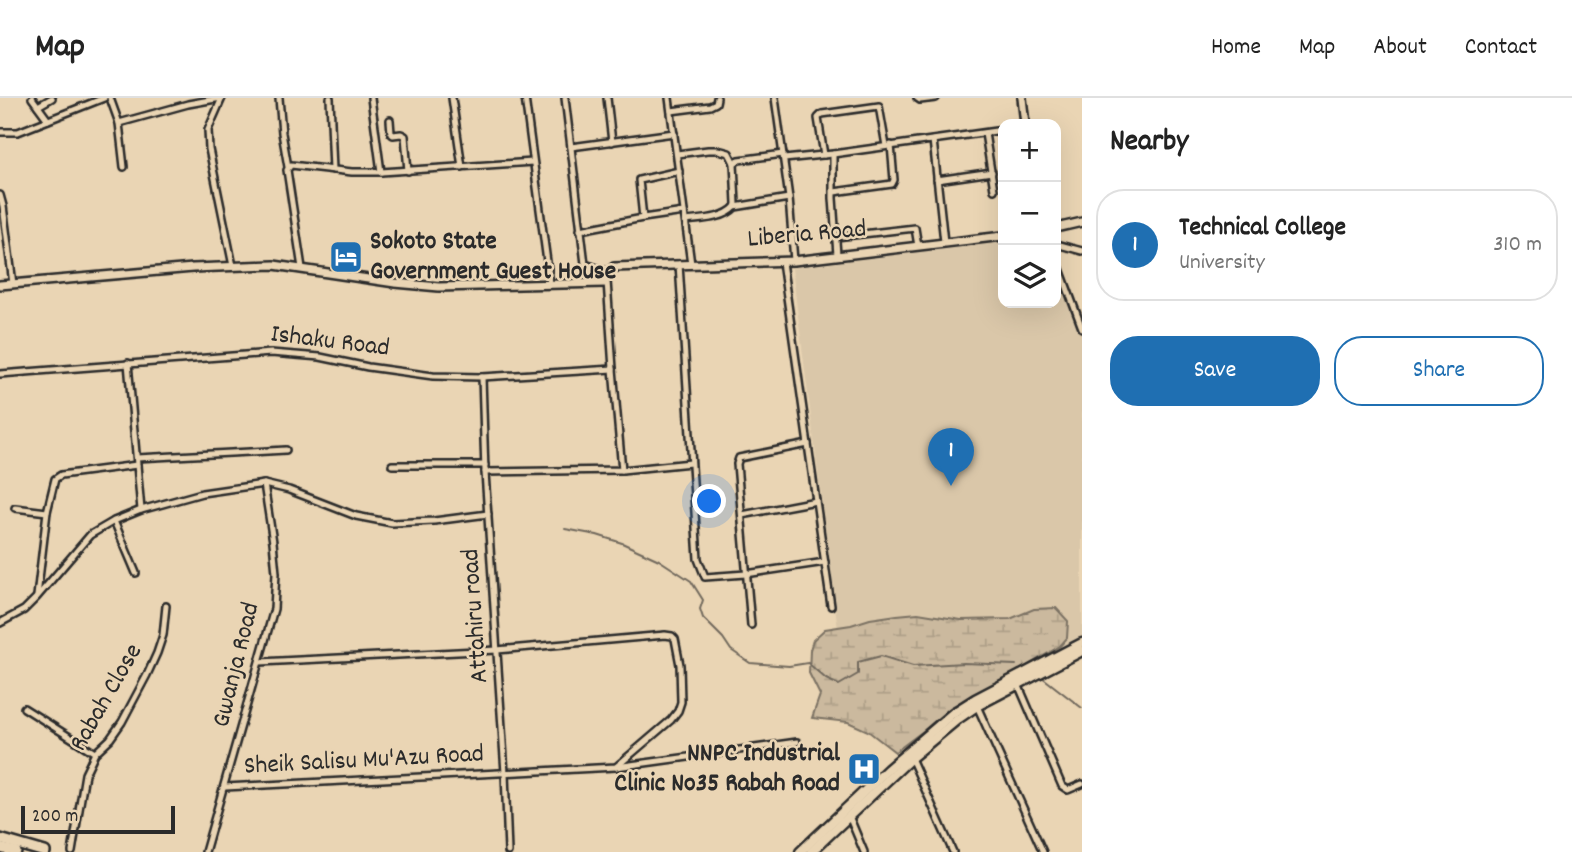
<!DOCTYPE html>
<meta charset="utf-8">
<style>
:root{--surface:#fff;--page:#f2f2f2;--text:#222;--muted:#767676;--line:#e0e0e0;--accent:#1f6fb2}
body{margin:0;font-family:Dekko,sans-serif;background:var(--page);color:var(--text)}
.controls{position:absolute;right:21px;top:21px;display:grid;overflow:hidden;border-radius:14px;box-shadow:0 7px 28px #0002}
.controls button{width:63px;height:63px;display:grid;place-items:center;padding:0;border:0;border-bottom:2px solid var(--line);background:var(--surface);color:var(--text);font:35px sans-serif}
.scale{position:absolute;left:21px;bottom:18px;width:154px;box-sizing:border-box;padding-left:7px;border:4px solid #2b2b2b;border-top:0;font-size:19px;line-height:24px;white-space:nowrap;color:#2b2b2b;-webkit-text-stroke:5px #ead5b4;paint-order:stroke}
.you{position:absolute;left:710px;top:404px;width:24px;height:24px;margin:-18px;border:5px solid #fff;border-radius:50%;background:#1a73e8;box-shadow:0 0 0 10px #1a73e833}
.badge{display:grid;place-items:center;width:46px;height:46px;border-radius:50%;background:var(--accent);color:#fff;font-size:23px;font-weight:700}
.pin{position:absolute;translate:-50% -58px;filter:drop-shadow(0 2px 4px #0008)}
.pin::after{content:'';position:absolute;top:37px;width:24px;height:21px;background:inherit;clip-path:polygon(0 0,100% 0,50% 100%)}
.list{margin:0;padding:0;list-style:none}
h2{display:flex;justify-content:space-between;align-items:center;height:91px;margin:0;padding:0 28px;font-size:30px}
h2 small{font-size:23px;font-weight:400;color:var(--muted)}
.list li{display:grid;grid-template-columns:46px 1fr auto;gap:21px;align-items:center;box-sizing:border-box;height:112px;margin:0 14px 14px;padding:0 14px;border:2px solid var(--line);border-radius:28px}
.list b{display:block;font-size:26px;white-space:nowrap}
.list p{margin:0;font-size:23px;white-space:nowrap;color:var(--muted)}
.list em{font-size:23px;font-style:normal;color:var(--muted)}
.actions{display:flex;gap:14px;padding:21px 28px}
.actions a{flex:1;padding:16px 0;border:2px solid var(--accent);border-radius:28px;text-align:center;font-size:24px;color:var(--accent)}
.actions .main{background:var(--accent);color:#fff}
.icon{flex:none;width:38px;height:38px;fill:none;stroke:currentColor;stroke-width:2;stroke-linecap:round;stroke-linejoin:round}
.map{position:relative;flex:none;width:1082px;height:754px;overflow:hidden}
header{display:flex;align-items:center;gap:42px;box-sizing:border-box;height:98px;padding:0 35px;background:var(--surface);border-bottom:2px solid var(--line)}
header strong{font-size:33px}
nav{display:flex;gap:38px;margin-inline-start:auto;font-size:24px}
main{display:flex}
aside{flex:1;background:var(--surface)}
.map>svg:first-child{display:block}
.built{fill:#dac7a9}
.wetland{fill:url(#wetland-marsh);stroke:#7b7264;stroke-width:2}
.lines{fill:none;stroke-linecap:round;stroke-linejoin:round}
.stream{stroke:#71695d;stroke-width:2}
.minor-casing{stroke:#2b2b2b;stroke-width:10}
.tertiary-casing{stroke:#2b2b2b;stroke-width:12}
.secondary-casing{stroke:#2b2b2b;stroke-width:13}
.primary-casing{stroke:#2b2b2b;stroke-width:14}
.minor{stroke:#ead5b4;stroke-width:5}
.tertiary{stroke:#ead5b4;stroke-width:7}
.secondary{stroke:#ead5b4;stroke-width:8}
.primary{stroke:#ead5b4;stroke-width:9}
.labels{text-anchor:middle;dominant-baseline:central;stroke-width:5;stroke-linejoin:round;paint-order:stroke}
.street-label{font-size:26px;fill:#2b2b2b;stroke:#ead5b4}
.poi-label{font-size:26px;font-weight:bold;fill:#2b2b2b;stroke:#ead5b4;text-anchor:start}
</style>
<header>
<strong>Map</strong>
<nav><a>Home</a><a>Map</a><a>About</a><a>Contact</a></nav>
</header>
<main>
<div class="map">
<svg width="1082" height="754" viewBox="0 0 1082 754">
<defs>
<pattern id="wetland-marsh" width="20" height="14" patternUnits="userSpaceOnUse" patternTransform="scale(1.75)"><rect width="20" height="14" fill="#cbb99e"/><path d="M1 5h8M5 5V1M11 12h8M15 12V8" fill="none" stroke="#ae9f88"/></pattern>
</defs>
<rect width="100%" height="100%" fill="#ead5b4"/>
<filter id="ink" filterUnits="userSpaceOnUse"><feTurbulence type="fractalNoise" baseFrequency=".0143" numOctaves="2"/><feDisplacementMap in="SourceGraphic" scale="14" xChannelSelector="R" yChannelSelector="G"/><feConvolveMatrix kernelMatrix="1 2 1 2 8 2 1 2 1" color-interpolation-filters="sRGB"/></filter>
<g filter="url(#ink)">
<!-- built -->
<path class="built" d="M1003,143V205H1056V166L1082,234V542L1032,568L1003,565L842,563L792,170Z"/>
<!-- wetland -->
<path class="wetland" d="M1056,510L1068,523L1067,540L1060,548L995,587L951,609L923,633L895,654L868,633L848,624L812,620L820,597L809,575L810,552L813,542L825,531L851,527L870,521L897,517L918,515L961,522L1010,521L1034,511Z"/>
<g class="lines">
<!-- stream -->
<g class="stream">
<path d="M565,431L597,437L622,445L659,462L691,483L703,502L700,511L703,520L723,540L731,552L750,565L789,568L808,565L826,581L839,587L858,576V564L881,558L913,568L964,565L1016,567"/>
<path d="M1042,579L1082,610"/>
</g>
<defs>
<g id="minor">
<path d="M32,0L48,22"/>
<path d="M110,0L119,25L124,69"/>
<path d="M222,0L208,32L209,51L233,168"/>
<path d="M279,0L282,35L288,69"/>
<path d="M330,0L333,72"/>
<path d="M371,0L381,74"/>
<path d="M452,0L462,69"/>
<path d="M525,0L550,186"/>
<path d="M565,0L585,166L609,174"/>
<path d="M607,0L612,44"/>
<path d="M669,0L691,166"/>
<path d="M775,0L789,100L794,163"/>
<path d="M917,0L920,2L936,0"/>
<path d="M38,8L52,0"/>
<path d="M671,13L710,8L716,5L717,0"/>
<path d="M390,22L391,35L393,37L401,36L405,38L408,73"/>
<path d="M119,25L188,6L221,0"/>
<path d="M0,34H18L104,0"/>
<path d="M985,35L994,92"/>
<path d="M933,42L944,144"/>
<path d="M571,49L674,35"/>
<path d="M677,56L708,52H718L729,55L734,65"/>
<path d="M833,56V100L837,157"/>
<path d="M824,57L818,20L822,16L879,8L886,48"/>
<path d="M784,61L833,56L1003,32"/>
<path d="M937,82L992,74"/>
<path d="M834,94L892,86L894,82L891,47"/>
<path d="M0,97L3,108L13,186"/>
<path d="M735,109L736,106L734,65L739,62L783,56"/>
<path d="M643,120L639,82L679,73"/>
<path d="M686,123C702,121 724,121 735,109L789,100"/>
<path d="M580,132L643,120L684,114"/>
<path d="M836,139L915,130L918,148"/>
<path d="M1056,146L1082,153"/>
<path d="M1056,160L1082,230"/>
<path d="M782,164L831,508"/>
<path d="M679,166L698,461L705,479L746,476L825,464"/>
<path d="M302,170L287,72L291,67L352,74H381L533,64"/>
<path d="M607,183L613,271L622,372"/>
<path d="M128,265L141,412"/>
<path d="M0,276L271,255L320,259L368,269L433,278L482,279L613,271"/>
<path d="M482,279L485,374L505,675L508,754"/>
<path d="M137,360L286,352"/>
<path d="M392,367H485"/>
<path d="M485,374L622,372L691,365"/>
<path d="M15,410L47,414"/>
<path d="M742,417L816,403"/>
<path d="M114,423L136,475"/>
<path d="M37,498L47,414L55,381L61,377L137,367"/>
<path d="M0,525L24,512L37,499L90,437L114,423L141,412L202,395L264,386L289,392L356,418L392,425L434,423L488,416"/>
<path d="M751,527L737,366L739,360L808,346"/>
<path d="M260,564L497,552L665,537L672,538L675,541L680,567L681,604L678,613L671,622L616,669"/>
<path d="M1018,586L1062,688L1068,692L1082,686"/>
<path d="M977,608L1043,754"/>
<path d="M24,610L95,655"/>
<path d="M911,660L953,754"/>
<path d="M225,689L616,669L797,644"/>
<path d="M849,718L864,754"/>
<path d="M72,754L85,676L95,655L110,641L122,624L147,577L157,555L163,537L166,508"/>
<path d="M205,754L274,511L276,475L273,444L264,386"/>
</g>
<g id="tertiary">
<path d="M1022,0L1025,26"/>
<path d="M1056,130L1082,124"/>
<path d="M0,187L193,170L274,167L395,185L439,189L605,185L609,174L614,169L794,163L1003,138"/>
</g>
<g id="secondary">
<path d="M800,754L888,671L953,615L975,601L1082,545"/>
<path d="M811,754L911,660L958,621L977,608L1082,553"/>
</g>
<g id="primary">
<path d="M0,741L45,754"/>
<path d="M0,750L16,754"/>
</g>
</defs>
<!-- minor casing -->
<use href="#minor" class="minor-casing"/>
<!-- tertiary casing -->
<use href="#tertiary" class="tertiary-casing"/>
<!-- secondary casing -->
<use href="#secondary" class="secondary-casing"/>
<!-- primary casing -->
<use href="#primary" class="primary-casing"/>
<!-- minor -->
<use href="#minor" class="minor"/>
<!-- tertiary -->
<use href="#tertiary" class="tertiary"/>
<!-- secondary -->
<use href="#secondary" class="secondary"/>
<!-- primary -->
<use href="#primary" class="primary"/>
</g>
</g>
<!-- icons -->
<defs>
<symbol id="hotel-square" viewBox="-11 -11 22 22"><rect x="-9" y="-9" width="18" height="18" rx="4" fill="#1f6fb2" stroke="#ead5b4"/><path d="M-6-4.5h1.5V1H6V5H4.5V3h-9V5H-6ZM-4 0a1.8 1.8 0 1 1 3.6 0ZM.5 0V-2.5h3Q6-2.5 6 0Z" fill="#fff"/></symbol>
<symbol id="hospital-square" viewBox="-11 -11 22 22"><rect x="-9" y="-9" width="18" height="18" rx="4" fill="#1f6fb2" stroke="#ead5b4"/><path d="M-5-5h3v3.5h4V-5h3V5h-3V1.5h-4V5h-3Z" fill="#fff"/></symbol>
</defs>
<g fill-rule="evenodd">
<use href="#hotel-square" x="327" y="140" width="38" height="38"/>
<use href="#hospital-square" x="845" y="652" width="38" height="38"/>
</g>
<g class="labels">
<!-- street labels -->
<g class="street-label">
<text transform="translate(807 137) rotate(-5)">Liberia Road</text>
<text transform="translate(330 244) rotate(7)">Ishaku Road</text>
<text transform="translate(476 518) rotate(-94)">Attahiru road</text>
<text transform="translate(237 567) rotate(-76)">Gwanja Road</text>
<text transform="translate(107 600) rotate(-60)">Rabah Close</text>
<text transform="translate(364 663) rotate(-3)">Sheik Salisu Mu'Azu Road</text>
</g>
<!-- poi labels -->
<g class="poi-label">
<text x="370" y="144">Sokoto State<tspan x="370" dy="30">Government Guest House</tspan></text>
<text x="840" y="656" text-anchor="end">NNPC Industrial<tspan x="840" dy="30">Clinic No35 Rabah Road</tspan></text>
</g>
</g>
</svg>
<div class="controls">
<button>+</button>
<button>−</button>
<button><svg class="icon" aria-label="layers" viewBox="0 0 24 24"><path d="M12 4l9 5-9 5-9-5zM3 14l9 5 9-5"/></svg></button>
</div>
<div class="scale">200 m</div>
<div class="you"></div>
<div class="pin badge" style="left:951px;top:388px">1</div>
</div>
<aside>
<h2>Nearby<small></small></h2>
<ul class="list">
<li><span class="badge">1</span><div><b>Technical College</b><p>University</p></div><em>310 m</em></li>
</ul>
<div class="actions"><a class="main">Save</a><a>Share</a></div>
</aside>
</main>
